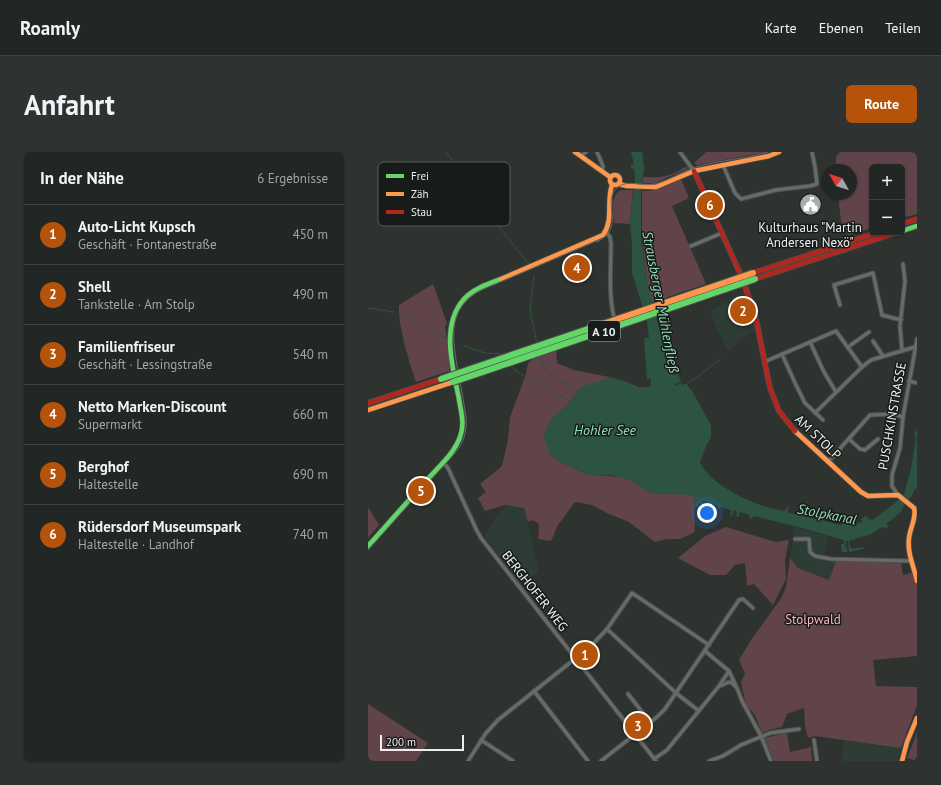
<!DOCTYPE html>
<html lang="de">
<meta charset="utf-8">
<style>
:root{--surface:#222624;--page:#2e3231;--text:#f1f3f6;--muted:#a2a5a6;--line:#3f4341;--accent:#b45309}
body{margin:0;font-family:"PT Sans",sans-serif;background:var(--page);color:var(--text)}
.controls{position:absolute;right:12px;top:12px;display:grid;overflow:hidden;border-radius:6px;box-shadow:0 1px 3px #0004}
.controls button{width:36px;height:36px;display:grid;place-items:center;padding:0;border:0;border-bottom:1px solid var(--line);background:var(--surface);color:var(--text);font:20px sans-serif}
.compass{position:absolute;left:453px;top:12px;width:36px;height:36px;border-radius:50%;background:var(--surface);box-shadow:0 1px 3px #0004;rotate:309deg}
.scale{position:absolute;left:12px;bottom:10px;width:84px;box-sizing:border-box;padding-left:4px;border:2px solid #ebf0ed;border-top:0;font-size:11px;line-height:14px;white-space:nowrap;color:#ebf0ed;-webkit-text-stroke:3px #171b19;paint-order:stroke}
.you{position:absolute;left:339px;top:361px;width:14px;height:14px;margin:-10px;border:3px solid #fff;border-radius:50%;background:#1a73e8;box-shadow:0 0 0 6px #1a73e833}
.badge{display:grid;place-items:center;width:26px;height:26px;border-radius:50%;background:var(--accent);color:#fff;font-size:13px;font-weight:700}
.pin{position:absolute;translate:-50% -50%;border:2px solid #fff;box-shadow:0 1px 4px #0006}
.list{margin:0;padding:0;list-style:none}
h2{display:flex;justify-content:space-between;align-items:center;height:52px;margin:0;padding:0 16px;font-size:17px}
h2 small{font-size:13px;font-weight:400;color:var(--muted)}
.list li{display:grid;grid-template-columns:26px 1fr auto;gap:12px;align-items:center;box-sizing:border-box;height:60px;padding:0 16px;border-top:1px solid var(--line)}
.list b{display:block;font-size:15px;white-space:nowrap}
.list p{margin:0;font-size:13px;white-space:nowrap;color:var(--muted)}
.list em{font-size:13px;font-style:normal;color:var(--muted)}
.map{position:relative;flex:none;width:549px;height:609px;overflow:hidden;border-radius:6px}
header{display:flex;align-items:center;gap:24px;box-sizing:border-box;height:56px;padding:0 20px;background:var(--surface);border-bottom:1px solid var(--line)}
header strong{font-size:19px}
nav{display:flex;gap:22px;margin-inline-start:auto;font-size:14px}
.intro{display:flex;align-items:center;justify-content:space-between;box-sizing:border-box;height:96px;padding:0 24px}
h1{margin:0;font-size:28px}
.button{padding:10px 18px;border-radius:6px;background:var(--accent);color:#fff;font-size:14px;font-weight:700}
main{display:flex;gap:24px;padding:0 24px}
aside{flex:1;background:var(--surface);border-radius:6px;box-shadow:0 1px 3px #0004}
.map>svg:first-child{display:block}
.built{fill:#2d3c34}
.green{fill:#61434a}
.water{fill:#2d5443}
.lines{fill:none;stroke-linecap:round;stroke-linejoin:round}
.stream{stroke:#2d5443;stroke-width:1}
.street-casing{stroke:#4d524f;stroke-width:5}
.fast-casing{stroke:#4d524f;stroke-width:6}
.slow-casing{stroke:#4d524f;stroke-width:6}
.jam-casing{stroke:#4d524f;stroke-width:6}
.street{stroke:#676b69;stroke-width:3}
.fast{stroke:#63d668;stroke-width:4.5}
.slow{stroke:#ff974d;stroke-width:4.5}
.jam{stroke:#b3261e;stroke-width:4.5}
.tram{stroke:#686b69;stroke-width:1}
.fast-bridge-casing{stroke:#4d524f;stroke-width:8;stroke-linecap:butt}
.slow-bridge-casing{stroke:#4d524f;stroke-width:8;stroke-linecap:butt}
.fast-bridge{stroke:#63d668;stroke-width:6}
.slow-bridge{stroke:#ff974d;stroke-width:6}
.labels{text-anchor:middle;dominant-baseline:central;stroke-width:3;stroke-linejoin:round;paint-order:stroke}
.shield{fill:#171b19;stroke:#abb0ad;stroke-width:1}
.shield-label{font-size:12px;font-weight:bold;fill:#ebf0ed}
.poi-label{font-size:13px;fill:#ebf0ed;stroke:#171b19}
.street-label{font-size:13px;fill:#ebf0ed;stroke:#171b19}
.park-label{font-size:13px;fill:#fbb3c3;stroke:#171b19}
.water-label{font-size:14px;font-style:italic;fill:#93dcba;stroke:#171b19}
.key{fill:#171b19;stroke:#575b59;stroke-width:1}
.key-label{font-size:11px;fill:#ebf0ed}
</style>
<header>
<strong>Roamly</strong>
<nav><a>Karte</a><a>Ebenen</a><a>Teilen</a></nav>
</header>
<div class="intro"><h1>Anfahrt</h1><a class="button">Route</a></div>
<main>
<aside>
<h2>In der Nähe<small>6 Ergebnisse</small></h2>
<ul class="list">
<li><span class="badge">1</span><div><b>Auto-Licht Kupsch</b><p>Geschäft · Fontanestraße</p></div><em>450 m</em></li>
<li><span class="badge">2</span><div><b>Shell</b><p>Tankstelle · Am Stolp</p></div><em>490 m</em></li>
<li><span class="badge">3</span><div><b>Familienfriseur</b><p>Geschäft · Lessingstraße</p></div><em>540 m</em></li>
<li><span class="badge">4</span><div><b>Netto Marken-Discount</b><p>Supermarkt</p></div><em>660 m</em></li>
<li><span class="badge">5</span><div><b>Berghof</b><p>Haltestelle</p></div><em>690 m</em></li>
<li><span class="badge">6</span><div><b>Rüdersdorf Museumspark</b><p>Haltestelle · Landhof</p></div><em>740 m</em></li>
</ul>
</aside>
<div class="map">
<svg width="549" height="609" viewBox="0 0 549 609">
<rect width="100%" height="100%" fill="#2e3330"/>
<!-- built -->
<g class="built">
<path d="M375,139L387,177L360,199L346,171L342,159Z"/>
<path d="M137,353L156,356L171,420L153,433L116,384Z"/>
<path d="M427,375L460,384L456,404L468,409L461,428L430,416L422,406Z"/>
<path d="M475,588L533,596L530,609H474Z"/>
</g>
<!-- green -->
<g class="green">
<path d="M338,0H399L329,13L326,11Z"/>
<path d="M472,0H544L549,2V62L534,66V15H504V76L480,83L473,69L470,42H483V18H468C468,12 466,4 472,0Z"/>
<path d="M319,14V17L287,31H275V25C296,26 301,25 319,14Z"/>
<path d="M313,27L321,46L304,54L338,132L284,150L280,134L274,89V39L287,38Z"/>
<path d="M253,38H265L262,72L246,71C245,60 242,43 253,38Z"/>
<path d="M65,132L79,171L77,174L84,218L48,230C41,209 30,175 31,153Z"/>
<path d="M188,198L189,211L206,218L251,227L241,226L210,239L199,254L184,266L180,295L182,302L190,309L219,322L252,325L264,329L271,334L285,341L310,342L294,320L272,235H280L282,234L327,346L326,355L327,380L312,387H298L287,390L261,370L241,362L224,353L207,350L190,373L183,389L170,387L171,372L165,368L160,370L156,356L137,353L117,359L110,346L118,340L112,332L134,314L140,288L142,265L157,225L160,212L165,206Z"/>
<path d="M0,355L11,373L0,386Z"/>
<path d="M358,375L408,390L421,388L417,408L418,427L405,453L386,432L379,434L377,411L367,413L358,423H342L310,406L337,384Z"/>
<path d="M422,406L430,416L461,428L468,409L533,410L535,423L547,420L549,430V504L505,508L508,534L549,535V553L533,596L447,584L440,586L437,575L436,556L419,562L414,575L401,578L394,581L387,563L378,553L373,530L377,522L371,508L383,488L414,445L418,435Z"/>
<path d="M0,552L60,591L48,609H0Z"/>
<path d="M419,581L422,600L443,595L444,609H406L396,586Z"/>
<path d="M549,581V609L539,606Z"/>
</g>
<!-- water -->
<path class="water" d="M263,0H274L276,16L273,40V89L280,134L298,203L301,207H305L309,220L304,221V223L310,222L313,230L307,232L308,234L313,231L315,233L317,231L324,239L343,273V285L338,294L332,310C342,334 391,356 416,359L420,354L421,355L419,360L473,373L485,364L487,367L481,372L483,373L495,370L493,367L498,364L502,368L506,367L532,347L536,342L543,317L548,285L546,284L549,275V336L546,338L544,344L536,353L533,360L518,372L521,374L518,377L514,375L503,382L481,389L483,397L495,395L496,397L481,400L480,389H478L477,395L479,396V400H474L473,392H476V388L434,376L386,364L384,367L381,366L382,363L372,360L370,365L368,364L369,359L366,358L364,364L362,363L363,358L352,355L351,357H350V354L345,352L344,354L346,355L345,362H341L338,351L343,352L335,348L334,353L330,352V355H326L327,346L322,343L285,341L278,339L264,329L252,325L243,323L228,324L219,322L190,309L182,302L176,286L178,276L184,266L199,254L213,235L241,226C247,228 250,227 256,229C266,231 272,240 283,233V227H279L276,186H281L279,169L264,121V92L262,71L267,26L266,17H263V13L266,12Z"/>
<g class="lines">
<!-- stream -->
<g class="stream">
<path d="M78,0L103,34L130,74L161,112"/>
<path d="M166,123L162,157L169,192"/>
<path d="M0,156L26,160"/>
<path d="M35,162L79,187"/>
<path d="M96,194L117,201L133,202L135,204"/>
<path d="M171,203C175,222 194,230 210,238"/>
<path d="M142,212L149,220L185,239L202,249"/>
<path d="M318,233L353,207"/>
</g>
<defs>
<g id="street">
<path d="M229,0L235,14L234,19"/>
<path d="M312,0L326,19"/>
<path d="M213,4L218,0"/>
<path d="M355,13L367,41L373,47L408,38L442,34L449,32L447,15L444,0"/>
<path d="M238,80L242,85L243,92C243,115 240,146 247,169"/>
<path d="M323,94L354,81"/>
<path d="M472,153L466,133L505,121L514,163L533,168"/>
<path d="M505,189L515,204"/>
<path d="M442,190L456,220L468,240"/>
<path d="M480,195L501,180"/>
<path d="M534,199L532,174L537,129L535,112"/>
<path d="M414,202L427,231L437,251L455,268"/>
<path d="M396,210L468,179L494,215"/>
<path d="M541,229L549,231"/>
<path d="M447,261L494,215L503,208L547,195"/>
<path d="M481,287L492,297L497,298L510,287"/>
<path d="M75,310L80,316L109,379L113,386L288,609"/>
<path d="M460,310L502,263L524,262L535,265"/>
<path d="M530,343L524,334V323L532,296L535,265L549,187"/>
<path d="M427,387H441L442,400L447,404L463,407L543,409"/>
<path d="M239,477L308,541L331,559"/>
<path d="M337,499L361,519L368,534"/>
<path d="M352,534L361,530L364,531L369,536L374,549L393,584L403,609"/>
<path d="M166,539L220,609"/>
<path d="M260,542L282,570"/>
<path d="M113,588L145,609"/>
<path d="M446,588L449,609"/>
<path d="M286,607L299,598L351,534L361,519"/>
<path d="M100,609L118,581L130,568L223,494L239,477L264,441L341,493"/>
<path d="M233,609L289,565L297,557L371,448L375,447L385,456"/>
<path d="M341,609L355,604L373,593L402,581L431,577"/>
</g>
<g id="fast">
<path d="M534,79L549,74"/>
<path d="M0,394C20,372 39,350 59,328C70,315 86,302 92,285C97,272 93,260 91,247C85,216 72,174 96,147C105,137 120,132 133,127"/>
</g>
<g id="slow">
<path d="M207,0L242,25"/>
<circle cx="247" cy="28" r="5"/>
<path d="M251,32L259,34L288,35L326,19L401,4L411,0"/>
<path d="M133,127L235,83C246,68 238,50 244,33"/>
<path d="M0,258L85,230"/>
<path d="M427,279L493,340L500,344L530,343L546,356C549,365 542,376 541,386C539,401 546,415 549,429"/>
<path d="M534,609L539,590L549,566"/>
</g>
<g id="jam">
<path d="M326,19L375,128L388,167L402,236L411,259L427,279"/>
<path d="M534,72L549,67"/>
<path d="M385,121L508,81"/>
<path d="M387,127L527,81"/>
<path d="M0,251L73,227"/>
</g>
</defs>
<!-- street casing -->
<use href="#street" class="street-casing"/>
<!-- fast casing -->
<use href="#fast" class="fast-casing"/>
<!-- slow casing -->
<use href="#slow" class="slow-casing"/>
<!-- jam casing -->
<use href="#jam" class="jam-casing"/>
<!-- street -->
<use href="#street" class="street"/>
<!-- fast -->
<use href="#fast" class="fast"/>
<!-- slow -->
<use href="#slow" class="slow"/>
<!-- jam -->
<use href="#jam" class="jam"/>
<!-- tram -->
<g class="tram">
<path d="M229,90C234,87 239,84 242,78C249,65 236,45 250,35C260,27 274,35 286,32C301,29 314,19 328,15C352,8 377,7 400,0"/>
<path d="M0,398L87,301C96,291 99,279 98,266C96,249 92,231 89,214C84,182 80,156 113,138L233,87"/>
</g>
<defs>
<g id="fast-bridge">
<path d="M73,227L226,175"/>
<path d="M85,230L387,127"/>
</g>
<path id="slow-bridge" d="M226,175L385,121"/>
</defs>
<!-- fast-bridge casing -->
<use href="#fast-bridge" class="fast-bridge-casing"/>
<!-- slow-bridge casing -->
<use href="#slow-bridge" class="slow-bridge-casing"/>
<!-- fast-bridge -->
<use href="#fast-bridge" class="fast-bridge"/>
<!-- slow-bridge -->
<use href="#slow-bridge" class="slow-bridge"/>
</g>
<!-- icons -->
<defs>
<symbol id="civic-disc" viewBox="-11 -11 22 22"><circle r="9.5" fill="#a9aeab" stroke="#171b19"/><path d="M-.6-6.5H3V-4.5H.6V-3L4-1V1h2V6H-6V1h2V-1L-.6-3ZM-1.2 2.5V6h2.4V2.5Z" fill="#fff"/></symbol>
</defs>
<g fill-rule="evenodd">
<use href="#civic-disc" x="430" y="40" width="25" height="25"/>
</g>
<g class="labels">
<!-- shield labels -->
<rect class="shield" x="220" y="169" width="32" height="20" rx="3"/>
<g class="shield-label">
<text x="236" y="179">A 10</text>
</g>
<!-- poi labels -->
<g class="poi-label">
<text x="442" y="75">Kulturhaus "Martin<tspan x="442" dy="15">Andersen Nexö"</tspan></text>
</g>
<!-- street labels -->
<g class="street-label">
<text transform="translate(524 264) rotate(-80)">PUSCHKINSTRASSE</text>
<text transform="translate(450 285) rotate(44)">AM STOLP</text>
<text transform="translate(167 439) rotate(52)">BERGHOFER WEG</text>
</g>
<!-- park labels -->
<g class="park-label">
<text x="445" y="467">Stolpwald</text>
</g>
<!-- water labels -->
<g class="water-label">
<text transform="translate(293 150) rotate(79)">Strausberger Mühlenfließ</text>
<text x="237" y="278">Hohler See</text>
<text transform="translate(459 362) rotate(11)">Stolpkanal</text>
</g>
</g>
<!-- legend -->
<rect x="10" y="10" width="132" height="64" rx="6" class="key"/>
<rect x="18" y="22" width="18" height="4" fill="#63d668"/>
<rect x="18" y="40" width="18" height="4" fill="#ff974d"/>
<rect x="18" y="58" width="18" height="4" fill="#b3261e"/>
<g class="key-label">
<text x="43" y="28">Frei</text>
<text x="43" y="46">Zäh</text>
<text x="43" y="64">Stau</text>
</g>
</svg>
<div class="controls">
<button>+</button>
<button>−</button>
</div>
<svg class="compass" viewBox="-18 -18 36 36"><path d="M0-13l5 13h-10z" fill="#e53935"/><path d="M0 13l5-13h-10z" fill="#a2a5a6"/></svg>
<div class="scale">200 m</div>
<div class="you"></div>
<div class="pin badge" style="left:217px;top:503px">1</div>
<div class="pin badge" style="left:375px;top:159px">2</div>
<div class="pin badge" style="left:270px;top:574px">3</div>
<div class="pin badge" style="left:209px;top:116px">4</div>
<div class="pin badge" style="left:53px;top:339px">5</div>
<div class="pin badge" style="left:342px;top:53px">6</div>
</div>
</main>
